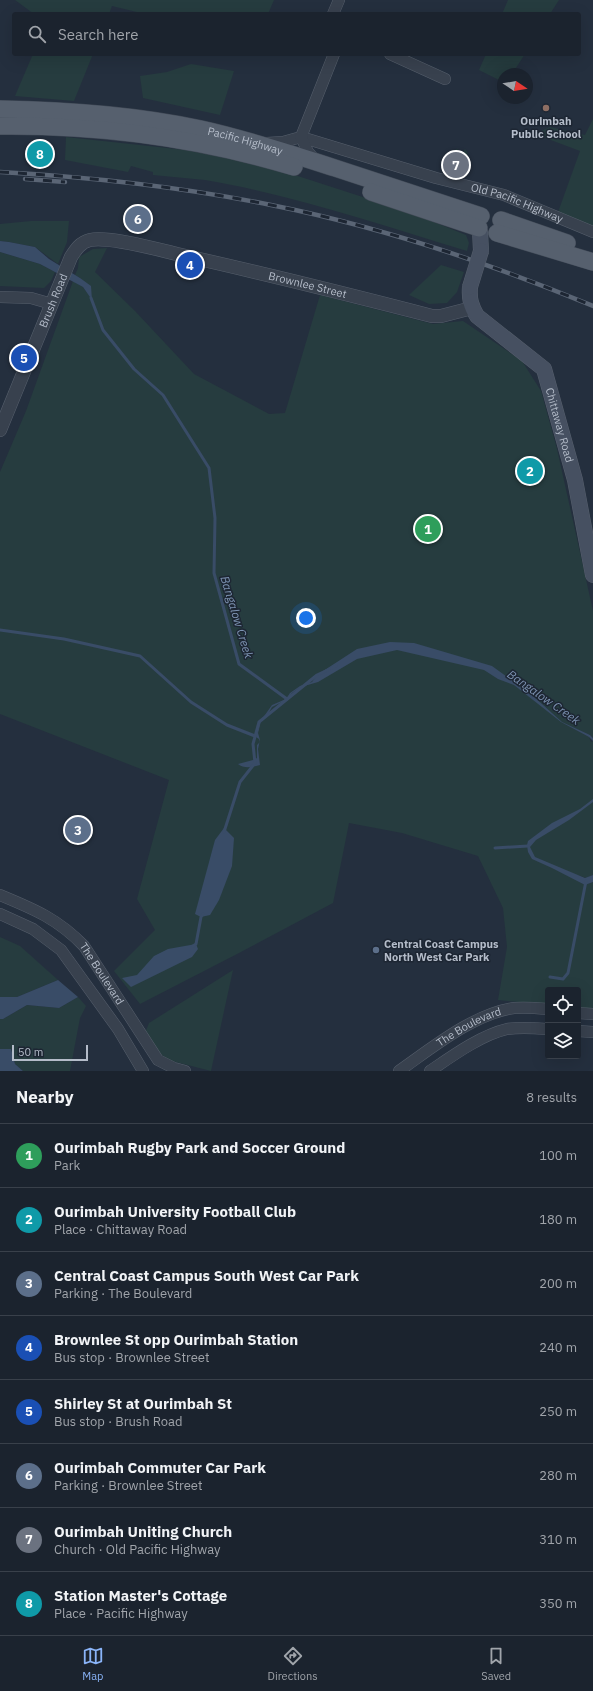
<!DOCTYPE html>
<meta charset="utf-8">
<style>
:root{--surface:#1b232e;--page:#242b36;--text:#f1f3f6;--muted:#a0a4aa;--line:#39404a;--accent:#8ab4f8}
body{margin:0;font-family:"IBM Plex Sans",sans-serif;background:var(--page);color:var(--text)}
.controls{position:absolute;right:12px;bottom:12px;display:grid;overflow:hidden;border-radius:4px;box-shadow:0 4px 16px #0002}
.controls button{width:36px;height:36px;display:grid;place-items:center;padding:0;border:0;border-bottom:1px solid var(--line);background:var(--surface);color:var(--text);font:20px sans-serif}
.compass{position:absolute;left:497px;top:68px;width:36px;height:36px;border-radius:50%;background:var(--surface);box-shadow:0 4px 16px #0002;rotate:102deg}
.scale{position:absolute;left:12px;bottom:10px;width:76px;box-sizing:border-box;padding-left:4px;border:2px solid #b4bcc9;border-top:0;font-size:11px;line-height:14px;white-space:nowrap;color:#b4bcc9;-webkit-text-stroke:3px #1d2633;paint-order:stroke}
.you{position:absolute;left:306px;top:618px;width:14px;height:14px;margin:-10px;border:3px solid #fff;border-radius:50%;background:#1a73e8;box-shadow:0 0 0 6px #1a73e833}
.badge{display:grid;place-items:center;width:26px;height:26px;border-radius:50%;background:var(--accent);color:#fff;font-size:13px;font-weight:700}
.pin{position:absolute;translate:-50% -50%;border:2px solid #fff;box-shadow:0 1px 4px #0006}
.list{margin:0;padding:0;list-style:none}
h2{display:flex;justify-content:space-between;align-items:center;height:52px;margin:0;padding:0 16px;font-size:17px}
h2 small{font-size:13px;font-weight:400;color:var(--muted)}
.list li{display:grid;grid-template-columns:26px 1fr auto;gap:12px;align-items:center;box-sizing:border-box;height:64px;padding:0 16px;border-top:1px solid var(--line)}
.list b{display:block;font-size:15px;white-space:nowrap}
.list p{margin:0;font-size:13px;white-space:nowrap;color:var(--muted)}
.list em{font-size:13px;font-style:normal;color:var(--muted)}
.icon{flex:none;width:22px;height:22px;fill:none;stroke:currentColor;stroke-width:2;stroke-linecap:round;stroke-linejoin:round}
.map{position:relative;flex:none;width:593px;height:1071px;overflow:hidden}
.search{position:absolute;background:var(--surface);box-shadow:0 4px 16px #0002;left:12px;right:12px;top:12px;height:44px;display:flex;align-items:center;gap:10px;box-sizing:border-box;padding:0 14px;border-radius:4px;color:var(--muted);font-size:15px}
.sheet{height:564px;background:var(--surface)}
nav{display:flex;justify-content:space-around;align-items:center;box-sizing:border-box;height:56px;border-top:1px solid var(--line);background:var(--surface);font-size:11px;color:var(--muted)}
nav a{display:grid;justify-items:center;gap:2px}
nav .on{color:var(--accent)}
.map>svg:first-child{display:block}
.green{fill:#263c3f}
.water{fill:#394c67}
.lines{fill:none;stroke-linecap:round;stroke-linejoin:round}
.stream{stroke:#394c67;stroke-width:3}
.minor-casing{stroke:#565f6c;stroke-width:12}
.tertiary-casing{stroke:#565f6c;stroke-width:14}
.secondary-casing{stroke:#565f6c;stroke-width:16}
.primary-casing{stroke:#414a57;stroke-width:18}
.minor{stroke:#38414e;stroke-width:11}
.tertiary{stroke:#38414e;stroke-width:13}
.secondary{stroke:#465061;stroke-width:15}
.primary{stroke:#56606e;stroke-width:17}
.rail-casing{stroke:#5a6575;stroke-width:4.5}
.rail{stroke:#1d2633;stroke-width:3;stroke-dasharray:9;stroke-linecap:butt}
.secondary-bridge-casing{stroke:#565f6c;stroke-width:16;stroke-linecap:butt}
.secondary-bridge{stroke:#465061;stroke-width:15}
.education-dot{fill:#8d6e63;stroke:#1d2633;stroke-width:1.5}
.service-dot{fill:#5c6f8a;stroke:#1d2633;stroke-width:1.5}
.labels{text-anchor:middle;dominant-baseline:central;stroke-width:3;stroke-linejoin:round;paint-order:stroke}
.poi-label{font-size:11px;font-weight:bold;fill:#b4bcc9;stroke:#1d2633}
.street-label{font-size:11px;fill:#b4bcc9;stroke:#1d2633}
.water-label{font-size:12px;font-style:italic;fill:#7c92b1;stroke:#1d2633}
</style>
<div class="map">
<svg width="593" height="1071" viewBox="0 0 593 1071">
<rect width="100%" height="100%" fill="#242f3e"/>
<!-- green -->
<g class="green">
<path d="M15,0H274L268,14H145L112,6L109,14H34Z"/>
<path d="M508,0H559L550,14H502Z"/>
<path d="M33,54H93L74,101L15,96Z"/>
<path d="M486,54H525L512,74H503V82L479,70Z"/>
<path d="M191,64L234,71L220,115L143,98L140,76L167,72Z"/>
<path d="M593,119V228L557,215L580,151L540,136L541,131L550,127L585,135Z"/>
<path d="M66,137L186,150L267,166L412,213L466,235L469,243L467,251C381,225 294,195 205,180C188,178 170,177 153,175V172L131,166L128,172L65,160Z"/>
<path d="M458,148L449,170L451,171L450,174L454,176L456,173L458,174L466,156L462,154L465,149L468,153L458,179L446,176C446,167 449,153 458,148Z"/>
<path d="M31,221H69L67,242L58,264L35,247L9,242L0,241V224Z"/>
<path d="M107,248L95,272L135,311L194,374L269,414L285,413L320,295L433,324L463,321L522,361L541,391L557,449L593,611V738L590,735L569,726L589,737L591,742L593,741V875L586,878L577,875L578,881L585,885L593,882V1009L578,1007V990H548V1005L498,1000L507,947L503,908L478,856L402,833L349,823L333,903L239,953L140,1004L114,971L155,930L137,899L169,780L0,714V472L26,411L73,281L83,287L92,299L80,278L75,275L78,268L79,257L93,249Z"/>
<path d="M0,252L40,264L55,272L51,281L44,288L0,286Z"/>
<path d="M441,265L464,272L457,292L447,303L429,304L409,295Z"/>
<path d="M0,937L20,946L58,980L17,997H0Z"/>
<path d="M233,970L211,1071L168,1060L156,1050L145,1033L149,1023Z"/>
<path d="M78,997L86,1006L80,1018L70,1071H23L15,1064L11,1049H0V1019H3L27,1005L59,1008Z"/>
</g>
<!-- water -->
<g class="water">
<path d="M0,241L9,242L35,247L49,259L80,278L91,286L92,300L83,287L40,264L0,252Z"/>
<path d="M390,642L414,643L492,666L532,695L562,722L590,735L593,738V741L589,737L561,722L514,685L498,679L484,670L397,650L357,659L318,682L301,687L292,693L288,699L272,707L267,716L261,721L258,733L260,740L258,749L260,765C253,767 244,769 238,764L253,760L257,758V745L260,742L259,739L256,737L260,722L272,705L286,699L290,693L300,686L312,682L317,675L357,649Z"/>
<path d="M593,799V802L569,820L536,840L530,847L535,857L585,878L593,875V882L585,885L552,868L532,859L528,852L527,845L528,841L552,823L580,809Z"/>
<path d="M224,828L234,838L232,866L219,900L210,915L201,917L195,914L215,840Z"/>
<path d="M196,944L198,949L192,957L131,987L122,978L137,975L154,956L168,949Z"/>
<path d="M58,980L78,997L59,1008L27,1005L3,1019H0V997H17Z"/>
<path d="M0,1049H11L15,1064L23,1071H0Z"/>
</g>
<g class="lines">
<!-- stream -->
<g class="stream">
<path d="M91,298L103,330L134,369L163,395L209,468L215,518L214,573L239,664L287,699"/>
<path d="M0,630L64,639L140,656L191,702L227,725L255,736"/>
<path d="M224,832L240,782L255,763L253,744L259,722L317,675L336,666"/>
<path d="M495,848L528,846"/>
<path d="M193,946L196,944L201,917L203,914"/>
<path d="M550,977L563,979L568,973L586,881"/>
</g>
<defs>
<g id="minor">
<path d="M333,14L339,0"/>
<path d="M390,54L445,79"/>
<path id="s1" d="M301,137L436,178L504,195L593,232"/>
<path d="M267,143L283,142L301,137"/>
<path d="M316,161L308,152L301,137L334,54"/>
<path d="M0,297L31,298L52,304"/>
<path id="s2" d="M0,895C34,909 58,919 84,946L158,1060L174,1068L185,1071"/>
<path d="M0,914L33,929L61,950L118,1029L143,1071"/>
<path d="M578,1013L593,1014"/>
<path d="M578,1031L593,1032"/>
<path id="s3" d="M399,1071C432,1048 473,1014 514,1008C525,1007 537,1008 548,1009"/>
<path d="M430,1071C452,1056 481,1035 507,1029C521,1027 534,1028 548,1029"/>
</g>
<g id="tertiary">
<path id="s4" d="M0,430L71,257C76,249 81,242 90,240C109,236 156,249 177,254C262,273 347,294 432,316H441L472,308"/>
</g>
<g id="secondary">
<path d="M480,231L481,251"/>
<path id="s5" d="M470,287C469,299 471,306 477,316L544,369L575,480L593,575"/>
</g>
<g id="primary">
<path id="s6" d="M0,109C68,110 135,115 201,129C247,139 291,154 335,168C384,184 432,200 481,216"/>
<path d="M0,126C100,125 198,138 294,167"/>
<path d="M371,192L479,228"/>
<path d="M501,220L567,243"/>
<path d="M497,233L593,262"/>
</g>
</defs>
<!-- minor casing -->
<use href="#minor" class="minor-casing"/>
<!-- tertiary casing -->
<use href="#tertiary" class="tertiary-casing"/>
<!-- secondary casing -->
<use href="#secondary" class="secondary-casing"/>
<!-- primary casing -->
<use href="#primary" class="primary-casing"/>
<!-- minor -->
<use href="#minor" class="minor"/>
<!-- tertiary -->
<use href="#tertiary" class="tertiary"/>
<!-- secondary -->
<use href="#secondary" class="secondary"/>
<!-- primary -->
<use href="#primary" class="primary"/>
<defs>
<g id="rail">
<path d="M0,172C91,177 182,187 271,205C382,227 489,263 593,306"/>
<path d="M25,179L65,182"/>
</g>
</defs>
<!-- rail casing -->
<use href="#rail" class="rail-casing"/>
<!-- rail -->
<use href="#rail" class="rail"/>
<defs>
<path id="secondary-bridge" d="M470,287L481,251"/>
</defs>
<!-- secondary-bridge casing -->
<use href="#secondary-bridge" class="secondary-bridge-casing"/>
<!-- secondary-bridge -->
<use href="#secondary-bridge" class="secondary-bridge"/>
</g>
<!-- markers -->
<circle class="education-dot" cx="546" cy="108" r="4"/>
<circle class="service-dot" cx="376" cy="950" r="4"/>
<g class="labels">
<!-- poi labels -->
<g class="poi-label">
<text x="546" y="121">Ourimbah<tspan x="546" dy="13">Public School</tspan></text>
<text x="384" y="944" text-anchor="start">Central Coast Campus<tspan x="384" dy="13">North West Car Park</tspan></text>
</g>
<!-- street labels -->
<g class="street-label">
<text stroke="none"><textPath href="#s6" startOffset="248">Pacific Highway</textPath></text>
<text stroke="none"><textPath href="#s1" startOffset="226">Old Pacific Highway</textPath></text>
<text stroke="none"><textPath href="#s4" startOffset="436">Brownlee Street</textPath></text>
<text stroke="none"><textPath href="#s4" startOffset="140">Brush Road</textPath></text>
<text stroke="none"><textPath href="#s5" startOffset="174">Chittaway Road</textPath></text>
<text stroke="none"><textPath href="#s2" startOffset="132">The Boulevard</textPath></text>
<text stroke="none"><textPath href="#s3" startOffset="83">The Boulevard</textPath></text>
</g>
<!-- water labels -->
<g class="water-label">
<text transform="translate(237 617) rotate(73)">Bangalow Creek</text>
<text transform="translate(544 697) rotate(35)">Bangalow Creek</text>
</g>
</g>
</svg>
<div class="controls">
<button><svg class="icon" aria-label="locate" viewBox="0 0 24 24"><circle cx="12" cy="12" r="6"/><path d="M12 2v4M12 18v4M2 12h4M18 12h4"/></svg></button>
<button><svg class="icon" aria-label="layers" viewBox="0 0 24 24"><path d="M12 4l9 5-9 5-9-5zM3 14l9 5 9-5"/></svg></button>
</div>
<svg class="compass" viewBox="-18 -18 36 36"><path d="M0-13l5 13h-10z" fill="#e53935"/><path d="M0 13l5-13h-10z" fill="#a0a4aa"/></svg>
<div class="scale">50 m</div>
<div class="you"></div>
<div class="pin badge" style="left:428px;top:529px;background:#2e9e5b">1</div>
<div class="pin badge" style="left:530px;top:471px;background:#0f9aa8">2</div>
<div class="pin badge" style="left:78px;top:830px;background:#5c6f8a">3</div>
<div class="pin badge" style="left:190px;top:265px;background:#1a4fb4">4</div>
<div class="pin badge" style="left:24px;top:358px;background:#1a4fb4">5</div>
<div class="pin badge" style="left:138px;top:219px;background:#5c6f8a">6</div>
<div class="pin badge" style="left:456px;top:165px;background:#6b7280">7</div>
<div class="pin badge" style="left:40px;top:154px;background:#0f9aa8">8</div>
<div class="search"><svg class="icon" aria-label="search" viewBox="0 0 24 24"><circle cx="10" cy="10" r="6"/><path d="M15 15l6 6"/></svg>Search here</div>
</div>
<section class="sheet">
<h2>Nearby<small>8 results</small></h2>
<ul class="list">
<li><span class="badge" style="background:#2e9e5b">1</span><div><b>Ourimbah Rugby Park and Soccer Ground</b><p>Park</p></div><em>100 m</em></li>
<li><span class="badge" style="background:#0f9aa8">2</span><div><b>Ourimbah University Football Club</b><p>Place · Chittaway Road</p></div><em>180 m</em></li>
<li><span class="badge" style="background:#5c6f8a">3</span><div><b>Central Coast Campus South West Car Park</b><p>Parking · The Boulevard</p></div><em>200 m</em></li>
<li><span class="badge" style="background:#1a4fb4">4</span><div><b>Brownlee St opp Ourimbah Station</b><p>Bus stop · Brownlee Street</p></div><em>240 m</em></li>
<li><span class="badge" style="background:#1a4fb4">5</span><div><b>Shirley St at Ourimbah St</b><p>Bus stop · Brush Road</p></div><em>250 m</em></li>
<li><span class="badge" style="background:#5c6f8a">6</span><div><b>Ourimbah Commuter Car Park</b><p>Parking · Brownlee Street</p></div><em>280 m</em></li>
<li><span class="badge" style="background:#6b7280">7</span><div><b>Ourimbah Uniting Church</b><p>Church · Old Pacific Highway</p></div><em>310 m</em></li>
<li><span class="badge" style="background:#0f9aa8">8</span><div><b>Station Master's Cottage</b><p>Place · Pacific Highway</p></div><em>350 m</em></li>
</ul>
</section>
<nav>
<a class="on"><svg class="icon" aria-label="map" viewBox="0 0 24 24"><path d="M3 6l6-2 6 2 6-2v14l-6 2-6-2-6 2zM9 4v14M15 6v14"/></svg>Map</a>
<a><svg class="icon" aria-label="directions" viewBox="0 0 24 24"><path d="M12 3l9 9-9 9-9-9zM9 14v-3h6M13 9l2 2-2 2"/></svg>Directions</a>
<a><svg class="icon" aria-label="saved" viewBox="0 0 24 24"><path d="M7 4h10v16l-5-4-5 4z"/></svg>Saved</a>
</nav>
